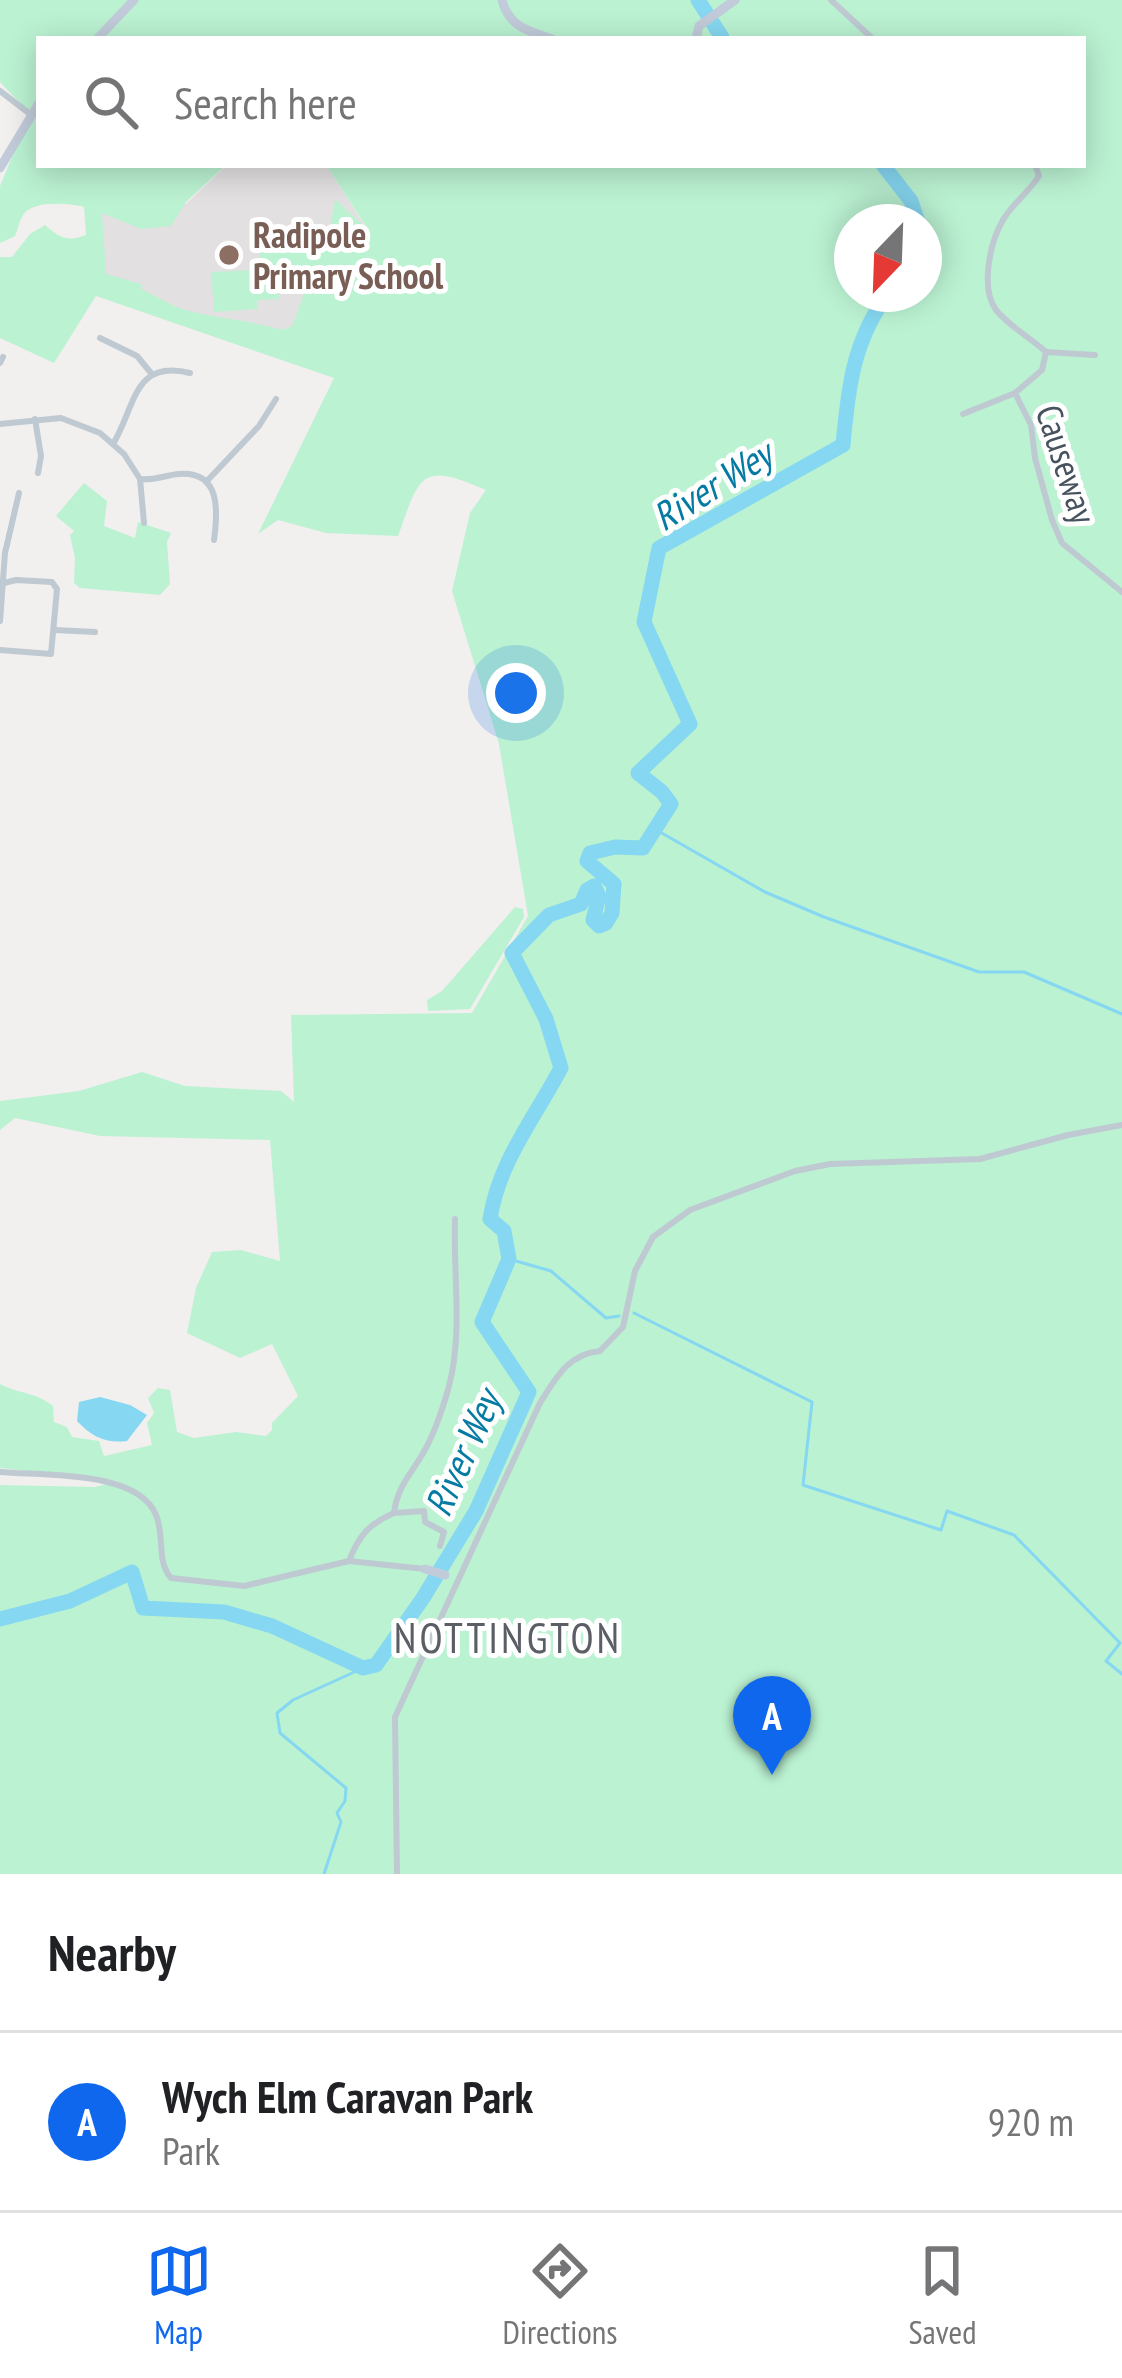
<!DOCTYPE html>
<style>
:root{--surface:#fff;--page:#f6f6f6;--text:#202124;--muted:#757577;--line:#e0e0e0;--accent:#0e67ec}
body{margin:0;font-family:"PT Sans Narrow",sans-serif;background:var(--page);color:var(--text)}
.compass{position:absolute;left:834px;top:204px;width:108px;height:108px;border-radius:50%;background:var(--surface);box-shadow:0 6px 30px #0003;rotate:203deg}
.you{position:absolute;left:516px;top:693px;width:42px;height:42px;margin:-30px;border:9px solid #fff;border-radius:50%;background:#1a73e8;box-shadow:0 0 0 18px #1a73e833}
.badge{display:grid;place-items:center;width:78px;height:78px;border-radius:50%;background:var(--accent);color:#fff;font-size:39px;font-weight:700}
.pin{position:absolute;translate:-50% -99px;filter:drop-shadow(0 3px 6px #0008)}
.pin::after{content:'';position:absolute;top:63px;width:42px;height:36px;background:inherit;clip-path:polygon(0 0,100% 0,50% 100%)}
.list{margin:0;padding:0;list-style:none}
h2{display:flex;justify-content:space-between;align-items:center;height:156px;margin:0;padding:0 48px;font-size:51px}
h2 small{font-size:39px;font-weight:400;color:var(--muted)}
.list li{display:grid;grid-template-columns:78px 1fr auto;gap:36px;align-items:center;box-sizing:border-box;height:180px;padding:0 48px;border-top:3px solid var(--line)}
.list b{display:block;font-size:45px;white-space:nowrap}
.list p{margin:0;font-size:39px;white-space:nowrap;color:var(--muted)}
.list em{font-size:39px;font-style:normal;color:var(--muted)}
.icon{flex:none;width:66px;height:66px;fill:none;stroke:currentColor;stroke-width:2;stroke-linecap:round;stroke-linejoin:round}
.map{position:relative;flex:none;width:1122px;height:1874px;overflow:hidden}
.search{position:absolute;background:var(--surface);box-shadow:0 6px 30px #0003;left:36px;right:36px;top:36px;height:132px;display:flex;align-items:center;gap:30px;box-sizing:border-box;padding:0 42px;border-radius:0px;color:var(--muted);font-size:45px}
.sheet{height:336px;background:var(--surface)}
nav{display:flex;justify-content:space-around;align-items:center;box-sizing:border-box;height:168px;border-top:3px solid var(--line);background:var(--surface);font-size:33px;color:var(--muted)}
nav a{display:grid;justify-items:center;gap:6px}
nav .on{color:var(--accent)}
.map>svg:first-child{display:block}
.education{fill:#e3e0e1}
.green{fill:#bbf2d2;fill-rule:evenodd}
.water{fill:#86d7f1}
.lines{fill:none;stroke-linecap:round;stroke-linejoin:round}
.stream{stroke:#86d7f1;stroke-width:3}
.river{stroke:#86d7f1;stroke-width:15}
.street{stroke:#bfc9d2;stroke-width:6}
.secondary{stroke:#c1cbd9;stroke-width:9}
.education-dot{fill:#8d6e63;stroke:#fff;stroke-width:4.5}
.labels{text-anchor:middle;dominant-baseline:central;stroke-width:10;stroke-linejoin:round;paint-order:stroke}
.education-label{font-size:36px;font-weight:bold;fill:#785e54;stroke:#fff;text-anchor:start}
.street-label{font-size:36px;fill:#46525e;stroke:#fff}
.water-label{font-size:39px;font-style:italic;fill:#057ba3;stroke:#fff}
.quarter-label{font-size:42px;letter-spacing:3px;fill:#5b5f65;stroke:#fff}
</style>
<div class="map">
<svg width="1122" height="1874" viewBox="0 0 1122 1874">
<rect width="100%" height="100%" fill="#f2efef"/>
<!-- education -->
<path class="education" d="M227,165H326L373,238L294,364L96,295L91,196L186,204Z"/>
<!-- green -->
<g class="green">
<path d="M0,0H1122V1874H0V1485L95,1487L118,1481L0,1468V1384C19,1394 36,1392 53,1406L54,1422L67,1427L72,1437L99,1441L104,1456L152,1445L147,1423L154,1413L148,1398L158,1388L170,1390L177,1432L194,1438L236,1432L266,1436L272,1430V1423L298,1396L272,1344L240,1358L187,1333L196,1288L212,1252L241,1250L280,1261L270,1140L100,1136L15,1118L0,1130V1101L79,1091L142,1072L185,1086L281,1091L294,1102L291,1015L472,1013L528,916L499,744L452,591L470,513L486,490C420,461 420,475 398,536L326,533L278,520L258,534L334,378L96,296L54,363L0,338V257H12L30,234L45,225C59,238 68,242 86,235L84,207C69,203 32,200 23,215C19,222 18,229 15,236L0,243V186L30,114L0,82ZM39,39H1083V165H326L369,231L335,199L329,233L259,237V269L309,281L292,326L282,330C250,320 218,319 186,310C170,306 158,296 142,290L141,284L106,274L102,213L141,229L171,226L186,202L226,165H39ZM852,222H924V294H852Z"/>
<path d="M253,270L254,284L278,282L279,299L257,300V309L214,312L211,272Z"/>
<path d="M84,483L107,501L104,526L135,538L138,522L171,533L167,542L170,584L160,595L80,588L74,583L75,558L70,535L74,531L56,516Z"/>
<path d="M515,907L523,909L524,917L470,1009L428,1011L427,1000L442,991Z"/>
</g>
<!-- water -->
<path class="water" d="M100,1397L130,1405L147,1415L127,1441C106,1444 91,1436 77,1421L79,1402Z"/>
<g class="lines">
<!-- stream -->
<g class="stream">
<path d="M653,828L765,892L824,917L979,972H1024L1122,1014"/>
<path d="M509,1259L551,1271L606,1318L619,1316"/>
<path d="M634,1313L812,1402L803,1485L941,1530L947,1511L1014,1535L1120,1643L1106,1661L1122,1674"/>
<path d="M324,1874L341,1822L337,1813L345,1801L346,1788L280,1733L277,1713L293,1700L363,1668"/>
</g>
<!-- river -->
<g class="river">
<path d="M698,0L723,39"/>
<path d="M883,165L911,201L918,222"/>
<path d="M0,1619L70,1601L132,1572L143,1608L224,1612L272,1626L363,1668L376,1665L423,1598L476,1511L529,1392L482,1322L509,1259L504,1231L490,1219C499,1161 534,1119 561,1068L546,1019L512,953L549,915L581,904L587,890L594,886L599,896L593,920L599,926L606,923L612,913L614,884L587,861L590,853L615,847L643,848L671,804L662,792L638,773L690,724L644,622L659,548L843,445C848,389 853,340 888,294"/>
</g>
<!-- street -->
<g class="street">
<path d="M831,0L873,39"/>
<path d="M0,91L30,114"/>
<path d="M1035,165L1039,176C1029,192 1012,204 1003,220C990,242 980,288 996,310C1010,327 1031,338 1046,352L1042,370L1015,393L1031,425L1035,458L1052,520L1062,543L1122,592"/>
<path d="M100,338L137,356L151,373"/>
<path d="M1046,352L1095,355"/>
<path d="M0,363L3,357"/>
<path d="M963,414L1015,393"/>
<path d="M35,419L41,456L38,473"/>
<path d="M0,424L61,418L100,433L124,454L140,479L144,523"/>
<path d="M113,444C136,406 133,359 190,373"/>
<path d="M140,479C154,481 165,475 179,474C221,471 218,511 214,540"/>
<path d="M206,482L259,426L276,399"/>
<path d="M0,584L16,580L52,582L57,589L51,654L0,650"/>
<path d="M0,621L5,553L19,493"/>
<path d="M55,630L95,632"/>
<path d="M0,1472C44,1476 138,1470 156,1515C165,1536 156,1561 171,1578L244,1586L349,1561L425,1569"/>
<path d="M394,1513L424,1511L425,1522L444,1532L440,1546"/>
<path d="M349,1561C359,1535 369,1524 394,1513C397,1488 410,1475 422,1455C434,1435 443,1408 449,1386C463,1333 453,1273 455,1219"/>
<path d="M397,1874L395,1717L540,1403C556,1378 568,1354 600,1351L623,1327L635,1271L653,1237L690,1210L795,1171L830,1164L980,1159L1068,1135L1122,1125"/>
</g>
<!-- secondary -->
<g class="secondary">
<path d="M502,0C509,27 528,31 552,39"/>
<path d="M97,39L134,0"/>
<path d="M696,39L699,26L735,0"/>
<path d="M0,168L39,103"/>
<path d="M425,1569L445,1575"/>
</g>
</g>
<!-- markers -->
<circle class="education-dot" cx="229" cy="255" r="12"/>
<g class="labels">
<!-- education labels -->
<g class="education-label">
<text x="253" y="234">Radipole<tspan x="253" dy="41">Primary School</tspan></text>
</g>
<!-- street labels -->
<g class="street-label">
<text transform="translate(1067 464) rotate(72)">Causeway</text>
</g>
<!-- water labels -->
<g class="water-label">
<text transform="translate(712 485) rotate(-32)">River Wey</text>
<text transform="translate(462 1453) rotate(-66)">River Wey</text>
</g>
<!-- quarter labels -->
<g class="quarter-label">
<text x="508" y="1637">NOTTINGTON</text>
</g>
</g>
</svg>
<svg class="compass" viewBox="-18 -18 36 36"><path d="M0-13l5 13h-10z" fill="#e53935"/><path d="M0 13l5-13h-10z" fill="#757577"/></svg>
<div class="you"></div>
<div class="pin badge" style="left:772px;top:1775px">A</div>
<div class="search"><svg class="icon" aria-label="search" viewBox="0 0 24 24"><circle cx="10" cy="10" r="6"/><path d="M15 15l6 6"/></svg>Search here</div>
</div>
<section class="sheet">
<h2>Nearby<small></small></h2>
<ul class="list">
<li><span class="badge">A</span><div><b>Wych Elm Caravan Park</b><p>Park</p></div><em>920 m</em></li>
</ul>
</section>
<nav>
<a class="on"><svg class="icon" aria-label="map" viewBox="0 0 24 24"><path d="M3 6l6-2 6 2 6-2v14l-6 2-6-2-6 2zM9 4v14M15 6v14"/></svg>Map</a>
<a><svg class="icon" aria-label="directions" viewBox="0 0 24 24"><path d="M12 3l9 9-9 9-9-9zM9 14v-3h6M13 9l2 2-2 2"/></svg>Directions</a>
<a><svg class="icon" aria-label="saved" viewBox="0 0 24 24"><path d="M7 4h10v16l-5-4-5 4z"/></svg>Saved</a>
</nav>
